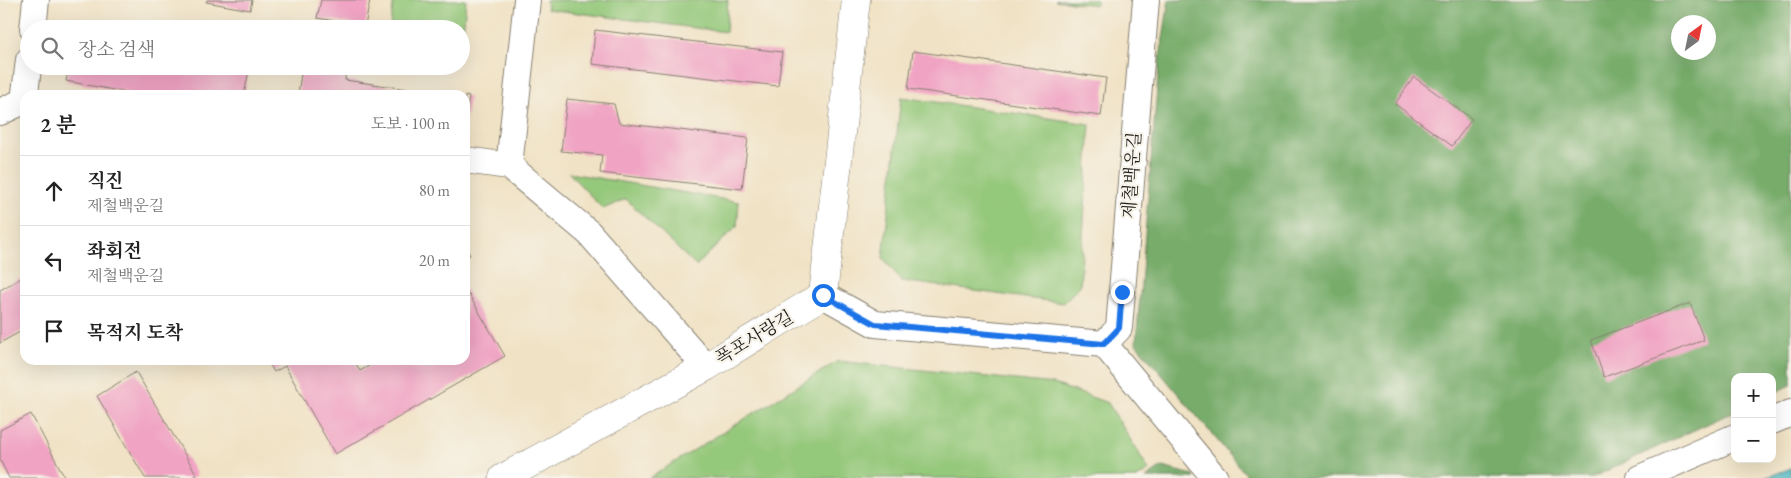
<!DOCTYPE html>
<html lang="ko">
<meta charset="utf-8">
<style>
:root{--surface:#fff;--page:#f6f6f6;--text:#222;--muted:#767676;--line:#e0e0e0}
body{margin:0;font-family:"EB Garamond","Noto Serif KR",serif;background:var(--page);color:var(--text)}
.controls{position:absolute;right:15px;bottom:15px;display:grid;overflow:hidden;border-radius:10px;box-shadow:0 5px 20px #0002}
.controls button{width:45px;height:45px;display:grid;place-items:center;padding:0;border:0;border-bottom:1px solid var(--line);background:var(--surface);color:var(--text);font:25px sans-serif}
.compass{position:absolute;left:1671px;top:15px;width:45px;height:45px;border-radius:50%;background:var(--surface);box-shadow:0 5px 20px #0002;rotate:33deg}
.stop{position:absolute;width:15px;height:15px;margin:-11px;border:4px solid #1a73e8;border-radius:50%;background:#fff}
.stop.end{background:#1a73e8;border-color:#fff;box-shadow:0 1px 5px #0008}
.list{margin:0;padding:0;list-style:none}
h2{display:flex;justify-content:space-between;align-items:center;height:65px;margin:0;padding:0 20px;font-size:21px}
h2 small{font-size:16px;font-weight:400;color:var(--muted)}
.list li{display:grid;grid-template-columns:32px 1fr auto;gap:15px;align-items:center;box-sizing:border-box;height:70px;padding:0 20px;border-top:1px solid var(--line)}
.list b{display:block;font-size:19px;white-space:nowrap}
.list p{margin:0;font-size:16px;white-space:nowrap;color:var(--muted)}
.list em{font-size:16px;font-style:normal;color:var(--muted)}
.icon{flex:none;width:28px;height:28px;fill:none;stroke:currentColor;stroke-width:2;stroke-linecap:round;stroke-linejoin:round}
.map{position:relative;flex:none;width:1791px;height:478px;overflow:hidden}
.search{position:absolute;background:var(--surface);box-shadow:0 5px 20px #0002;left:20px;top:20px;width:450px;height:55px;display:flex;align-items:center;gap:12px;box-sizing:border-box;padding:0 18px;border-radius:28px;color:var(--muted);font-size:19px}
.panel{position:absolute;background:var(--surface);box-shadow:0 5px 20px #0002;left:20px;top:90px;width:450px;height:275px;border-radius:15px}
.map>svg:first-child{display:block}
.green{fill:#94c87a;stroke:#58724b}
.forest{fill:#77ac6a;stroke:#4a6443;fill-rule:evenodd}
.water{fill:#44b3be;stroke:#30686d}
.building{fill:#f0a3c3}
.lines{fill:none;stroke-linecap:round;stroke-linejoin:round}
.minor-casing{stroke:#867f70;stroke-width:28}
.tertiary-casing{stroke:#867f70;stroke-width:29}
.minor{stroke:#fff;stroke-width:26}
.tertiary{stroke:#fff;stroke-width:28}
.route{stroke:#1a73e8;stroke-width:6}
.labels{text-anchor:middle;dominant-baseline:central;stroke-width:4.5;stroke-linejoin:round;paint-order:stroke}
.street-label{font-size:18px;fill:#1c1c1c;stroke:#f7f3e8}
</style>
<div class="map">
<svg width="1791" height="478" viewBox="0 0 1791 478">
<rect width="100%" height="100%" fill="#f7f3e8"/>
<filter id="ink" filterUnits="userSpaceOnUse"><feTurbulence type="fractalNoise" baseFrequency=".02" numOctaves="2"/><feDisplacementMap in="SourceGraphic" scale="10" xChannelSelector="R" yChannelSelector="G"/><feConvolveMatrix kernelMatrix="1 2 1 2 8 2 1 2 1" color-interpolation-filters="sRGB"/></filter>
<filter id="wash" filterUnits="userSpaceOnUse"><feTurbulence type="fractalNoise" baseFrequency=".0096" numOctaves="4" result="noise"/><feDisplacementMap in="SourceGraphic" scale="20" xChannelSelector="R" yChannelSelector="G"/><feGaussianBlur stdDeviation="1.12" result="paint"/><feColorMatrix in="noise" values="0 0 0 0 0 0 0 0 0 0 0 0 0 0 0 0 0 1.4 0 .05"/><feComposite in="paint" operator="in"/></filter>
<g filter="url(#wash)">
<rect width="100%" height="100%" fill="#f0e2c5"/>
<!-- green -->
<g class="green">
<path d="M394,0H466L463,34H461V29H414L390,26Z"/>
<path d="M546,0H728L726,32L547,9Z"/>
<path d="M1055,0H1097L1096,5Z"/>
<path d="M901,97L1090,124L1080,286L1063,303L902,281L883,258Z"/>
<path d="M569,173L739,202L737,226L696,266L626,199L603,209Z"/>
<path d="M838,361L1054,384L1108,403L1149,470L1137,478H649Z"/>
</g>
<!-- forest -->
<g class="forest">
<path d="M1169,0H1791V385L1772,394V377H1735V411L1591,478H1249L1136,344L1159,64ZM1678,22H1708V52H1678Z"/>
<path d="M1162,467L1193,475L1195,478H1146Z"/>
</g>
<!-- water -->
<path class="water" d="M1791,468V478H1764Z"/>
<g id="blocks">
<!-- building -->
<g class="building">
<path d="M207,0H252L250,10L206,2Z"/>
<path d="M321,0H370L365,26L317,18Z"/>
<path d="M595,30L782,52L778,86L592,64Z"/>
<path d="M913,51L1106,78L1101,116L908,89Z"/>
<path d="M69,66H189L212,71L213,66H250L244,95H222L209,92L208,95H140L66,81Z"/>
<path d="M302,66H346L345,80L449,95H298Z"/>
<path d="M1414,77L1472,119L1452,146L1395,104Z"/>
<path d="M465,96L469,97L466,117H465Z"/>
<path d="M567,99L614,104L619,123L748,138L742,189L600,173L602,155L561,151Z"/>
<path d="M465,246L470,255L465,258Z"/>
<path d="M25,276V329L0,343V290Z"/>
<path d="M465,288L505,356L335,454L285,366L274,372L267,360H354L360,371L379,360H465Z"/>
<path d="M1690,303L1704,340L1604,377L1591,340Z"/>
<path d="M136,372L197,475L192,478H145L97,396Z"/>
<path d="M31,414L65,478H9L0,460V430Z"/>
</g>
</g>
</g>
<g filter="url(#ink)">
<use href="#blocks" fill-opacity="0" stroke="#867f70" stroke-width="1"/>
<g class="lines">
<defs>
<g id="minor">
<path d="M33,29L36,0"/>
<path d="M0,112L24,101L29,60"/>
<path d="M465,160L509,166L589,233L706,367"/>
<path d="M509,166L527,0"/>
<path d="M823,295L875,324L1104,344L1119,328L1146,0"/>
<path d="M1104,344L1215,478"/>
<path d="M1772,421L1791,413"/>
<path d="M1640,478L1735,437"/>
</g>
<path id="tertiary" d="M503,478L706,367L823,295L856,0"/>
</defs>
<!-- minor casing -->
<use href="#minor" class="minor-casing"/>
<!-- tertiary casing -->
<use href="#tertiary" class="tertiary-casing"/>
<!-- minor -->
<use href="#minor" class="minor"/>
<!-- tertiary -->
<use href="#tertiary" class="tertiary"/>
</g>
</g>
<g class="lines" filter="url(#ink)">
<!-- route -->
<path class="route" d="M823,295L875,324L1104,344L1119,328L1122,292"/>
</g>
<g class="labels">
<!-- street labels -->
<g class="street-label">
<text transform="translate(1131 175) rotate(-86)">제철백운길</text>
<text transform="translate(754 337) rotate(-31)">폭포사랑길</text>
</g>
</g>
</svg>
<div class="controls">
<button>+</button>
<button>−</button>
</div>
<svg class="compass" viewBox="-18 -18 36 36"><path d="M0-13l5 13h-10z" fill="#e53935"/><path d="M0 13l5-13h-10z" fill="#767676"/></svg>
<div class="stop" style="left:823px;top:295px"></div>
<div class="stop end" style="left:1122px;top:292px"></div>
<div class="search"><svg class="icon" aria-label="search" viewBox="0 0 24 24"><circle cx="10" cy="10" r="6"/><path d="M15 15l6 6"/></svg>장소 검색</div>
<section class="panel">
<h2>2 분<small>도보 · 100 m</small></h2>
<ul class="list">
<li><svg class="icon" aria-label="ahead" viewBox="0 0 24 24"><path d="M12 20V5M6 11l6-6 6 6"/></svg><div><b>직진</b><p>제철백운길</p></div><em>80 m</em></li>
<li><svg class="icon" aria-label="left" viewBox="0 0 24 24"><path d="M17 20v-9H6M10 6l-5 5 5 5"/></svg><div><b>좌회전</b><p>제철백운길</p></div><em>20 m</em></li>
<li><svg class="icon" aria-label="arrive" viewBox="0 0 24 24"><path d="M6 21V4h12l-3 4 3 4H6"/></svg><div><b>목적지 도착</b></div></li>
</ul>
</section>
</div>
